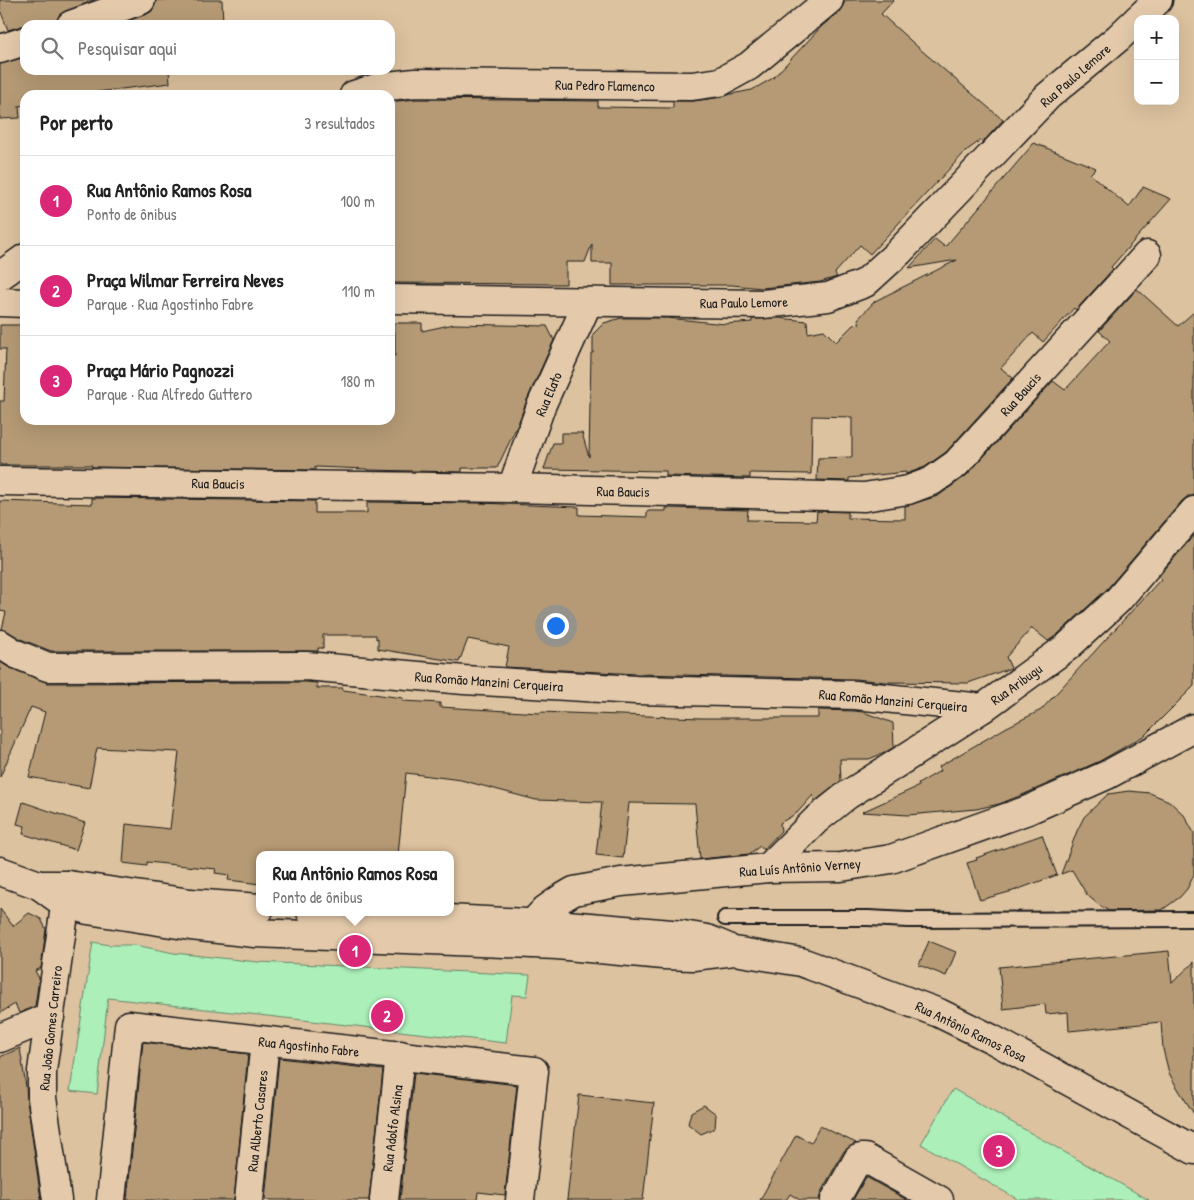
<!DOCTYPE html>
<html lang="pt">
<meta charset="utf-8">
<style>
:root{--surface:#fff;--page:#f6f6f6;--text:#222;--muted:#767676;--line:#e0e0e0;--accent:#db2777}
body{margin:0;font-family:"Patrick Hand",sans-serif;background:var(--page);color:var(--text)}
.controls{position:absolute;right:15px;top:15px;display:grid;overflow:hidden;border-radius:10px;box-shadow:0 5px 20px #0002}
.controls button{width:45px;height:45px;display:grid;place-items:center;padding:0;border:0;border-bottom:1px solid var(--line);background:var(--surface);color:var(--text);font:25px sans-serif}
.you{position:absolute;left:555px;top:625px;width:18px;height:18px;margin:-12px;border:4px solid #fff;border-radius:50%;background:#1a73e8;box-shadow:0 0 0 8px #1a73e833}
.badge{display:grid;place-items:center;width:32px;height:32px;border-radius:50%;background:var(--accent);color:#fff;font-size:16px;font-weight:700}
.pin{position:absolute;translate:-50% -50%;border:2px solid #fff;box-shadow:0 1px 5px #0006}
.popup{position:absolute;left:256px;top:851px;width:198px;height:65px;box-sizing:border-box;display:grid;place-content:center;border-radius:10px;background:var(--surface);filter:drop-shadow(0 1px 4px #0005);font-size:16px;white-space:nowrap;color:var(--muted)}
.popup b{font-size:19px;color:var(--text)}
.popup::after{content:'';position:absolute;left:50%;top:100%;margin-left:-10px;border:10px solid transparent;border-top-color:var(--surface)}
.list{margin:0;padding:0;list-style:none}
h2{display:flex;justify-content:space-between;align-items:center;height:65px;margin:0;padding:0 20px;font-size:21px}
h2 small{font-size:16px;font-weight:400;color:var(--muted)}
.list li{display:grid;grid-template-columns:32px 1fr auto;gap:15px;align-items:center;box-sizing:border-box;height:90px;padding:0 20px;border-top:1px solid var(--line)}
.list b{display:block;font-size:19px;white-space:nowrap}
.list p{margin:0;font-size:16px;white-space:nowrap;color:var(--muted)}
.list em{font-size:16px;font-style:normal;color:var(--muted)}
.icon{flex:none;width:28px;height:28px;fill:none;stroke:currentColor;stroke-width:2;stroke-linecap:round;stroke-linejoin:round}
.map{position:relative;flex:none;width:1194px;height:1200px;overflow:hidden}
.search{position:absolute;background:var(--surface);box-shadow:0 5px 20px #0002;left:20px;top:20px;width:375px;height:55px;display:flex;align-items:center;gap:12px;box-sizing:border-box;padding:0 18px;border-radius:15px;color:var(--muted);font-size:19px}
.panel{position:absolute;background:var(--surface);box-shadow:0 5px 20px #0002;left:20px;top:90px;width:375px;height:335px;border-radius:15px}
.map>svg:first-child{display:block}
.green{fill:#acefb9;stroke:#64866a}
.building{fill:#b59a74;stroke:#1c1c1c}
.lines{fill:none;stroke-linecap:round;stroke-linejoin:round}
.lane-casing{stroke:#1c1c1c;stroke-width:18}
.street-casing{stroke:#1c1c1c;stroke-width:31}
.secondary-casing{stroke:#1c1c1c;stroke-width:31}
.lane{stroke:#e4caab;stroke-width:14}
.street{stroke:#e4caab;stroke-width:28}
.secondary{stroke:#e4caab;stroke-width:28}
.labels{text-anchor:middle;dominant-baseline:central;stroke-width:4;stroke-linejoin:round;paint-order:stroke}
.street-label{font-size:14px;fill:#1c1c1c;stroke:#e4caab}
</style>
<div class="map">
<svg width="1194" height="1200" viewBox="0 0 1194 1200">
<rect width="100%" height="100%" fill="#ddc29f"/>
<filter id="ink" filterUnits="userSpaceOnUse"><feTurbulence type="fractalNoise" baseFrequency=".02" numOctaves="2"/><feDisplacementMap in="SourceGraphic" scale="10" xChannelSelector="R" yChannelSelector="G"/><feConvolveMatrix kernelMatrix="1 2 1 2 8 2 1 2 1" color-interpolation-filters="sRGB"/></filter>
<g filter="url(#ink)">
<!-- green -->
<g class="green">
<path d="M93,942L109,945H135L174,953L258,962L530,975L527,996L512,995L506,1043L108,998L97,1094L70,1091Z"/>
<path d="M953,1089L1149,1200H1019L921,1144Z"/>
</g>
<!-- building -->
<g class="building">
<path d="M0,0H95L65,11L59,15L56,25H25L8,30L0,10Z"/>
<path d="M156,0H222L223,25H117L147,14L153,10Z"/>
<path d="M846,0H894L881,14L921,50L1003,120L983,142L981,140L966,151L870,254L860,245L835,273L837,277L820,282L762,288L732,285H612V263H592V244L585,262H566V284L390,283V102L416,99L598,101V107L673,108V101H694L722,97L731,94L752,90L773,78L822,26L839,12Z"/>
<path d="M25,57V70H169L170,83L89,93V95H25V105L19,106L20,118L0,119V64Z"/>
<path d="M1034,143L1096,168L1090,174L1129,207L1143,187L1171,199L1111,267L1113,269L1076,310L1074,308L1043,342L1033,333L1001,368L1013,378L946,452L925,467L906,474V472L849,478V481L817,480L818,458L852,457V417L812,416L811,474L750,473V478L666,476V471L544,469L553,443H561V433H582L589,457L591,353H593V334L604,323L621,318H667L725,324L752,322V319L779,318L807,321L808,333L824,330L836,342L853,325L860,324L858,319L875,301L957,260L909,268L935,239L945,247Z"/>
<path d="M1137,289L1178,326L1194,312V496H1188L1182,501L1107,589L1057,635L1048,641L1032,628L1006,657L1011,668L968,683L885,682L855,679L637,674L505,667L509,647L468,639L459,662L378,649V638L376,639V635H323V648H318V651H51L23,640L2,629L6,612L0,611V501L92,504V498L315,501V513H367V502L480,503L579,507V515L647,517V511H666V508L748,510L747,520L816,521L817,511L848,512V518L905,519V506L938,496L967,475L1053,381L1065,390L1110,341L1099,331Z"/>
<path d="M395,323H422V331L454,324L547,326L554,340L527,400L518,424L497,468H462V472L367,470V469L315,467V470L92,467V465H0V401H4L6,349H0V325H25V420H390V356H395Z"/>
<path d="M1194,535V686L1145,735L1100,761L1022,795L999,804L976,809L908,815L862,812L919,786L918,784L940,771L938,767L1007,727L1041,710L1161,579L1159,576Z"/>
<path d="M0,662L10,668L48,683L305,682L317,683V688H343V690L403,698V701L440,703V707L540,713V712L701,718H818V710L854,711L863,712L893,723L894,747L884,753L869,759H840L841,781L814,802L813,795L797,813L780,823L781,831L763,850L760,846L749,854L700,859L695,804L629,803L623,858L596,855L602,802L536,800L461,780L406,773L398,855H260V884L228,880L229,875L215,873L216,869L147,862V866L123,863L126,824L170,829L179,752L97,748L89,788L29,777L45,712L31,707L0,777Z"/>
<path d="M1129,791L1150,793L1169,801L1184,815L1194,833V875L1187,889L1180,897L1162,910L1109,911L1099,905L1087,895L1072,870L1061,874L1077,831L1084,817L1108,794Z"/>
<path d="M23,802L85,823L76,850L23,834L25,826L17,824Z"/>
<path d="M1042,835L1057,875L1013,891L980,900L967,863L977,860L976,858Z"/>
<path d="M0,909L13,926L29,913L41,919L46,929L41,968L35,971L39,978L35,1006L19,1013L15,1004L0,1013Z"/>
<path d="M929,941L956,952L946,976L919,965Z"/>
<path d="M1169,951L1172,983L1194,962V1114L1175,1084L1169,1073L1163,1049L1161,1022L1069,1031L1068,1012L1046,1014L1045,1004L1003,1009L999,967Z"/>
<path d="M143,1042L248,1054L234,1200H127Z"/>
<path d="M20,1048L26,1087L27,1100L41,1200H0V1057Z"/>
<path d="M279,1058L383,1070L369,1200H265Z"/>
<path d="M414,1073L517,1085L505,1195L478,1192L477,1200H400Z"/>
<path d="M579,1095L654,1103L643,1200H567Z"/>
<path d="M704,1105L716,1114L715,1128L701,1134L688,1124L691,1112Z"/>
<path d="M820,1126L856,1143L844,1151L821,1192L819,1200H800L790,1194L786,1200H760L796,1135L811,1143Z"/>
<path d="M866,1177L907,1200H853Z"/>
</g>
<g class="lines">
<defs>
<path id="lane" d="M725,918H868L908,920L1194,919"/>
<g id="street">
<path d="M1138,19L1158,0"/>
<path d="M71,25L141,0"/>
<path d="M0,49L25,41"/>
<path d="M354,95L379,87L415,83L692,86L720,82L749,66L829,0"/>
<path d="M0,276L25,258"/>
<path d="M390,299L763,304L828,297L865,283L899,252L1048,96L1118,38L1138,19"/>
<path d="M0,302L25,303"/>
<path d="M0,481L512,488L864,497L908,490L932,481L956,464L1147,255"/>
<path d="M512,488L541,406L588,302"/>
<path d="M0,644L16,654L48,667L306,666L464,680L636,690L855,695L983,708"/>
<path d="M768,868L816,820L846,796L983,708L1067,647L1118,600L1194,511"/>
<path d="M532,942L533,923L545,910L562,898L574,891L621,882L768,868L841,867L891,859L1028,810L1107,775L1194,728"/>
<path d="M0,1038L50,1017"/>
<path d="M57,1200L42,1098V1071L68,885"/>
<path d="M111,1200L129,1025L534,1071L520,1200"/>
<path d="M249,1200L265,1041"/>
<path d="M384,1200L400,1055"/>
<path d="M835,1200L858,1159L861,1158H865L939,1200"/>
</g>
<g id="secondary">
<path d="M0,871L39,885L65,904L88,910L191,926L255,933L557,945L663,955L693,956L734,951L801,962L939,1013L992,1039L1194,1150"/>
<path d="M39,885H68L190,903L260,908"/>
<path d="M311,912L567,925L683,935L707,939L726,947"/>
</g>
</defs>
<!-- lane casing -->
<use href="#lane" class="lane-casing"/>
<!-- street casing -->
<use href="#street" class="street-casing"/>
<!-- secondary casing -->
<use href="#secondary" class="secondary-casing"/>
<!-- lane -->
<use href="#lane" class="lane"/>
<!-- street -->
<use href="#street" class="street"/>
<!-- secondary -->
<use href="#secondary" class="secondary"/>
</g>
</g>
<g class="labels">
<!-- street labels -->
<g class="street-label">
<text transform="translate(1075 75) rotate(-41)">Rua Paulo Lemore</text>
<text transform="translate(605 85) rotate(1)">Rua Pedro Flamenco</text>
<text transform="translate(744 302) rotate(-1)">Rua Paulo Lemore</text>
<text transform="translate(548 394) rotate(-67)">Rua Elato</text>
<text transform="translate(1020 394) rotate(-48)">Rua Baucis</text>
<text transform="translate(218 483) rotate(1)">Rua Baucis</text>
<text transform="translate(623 491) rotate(1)">Rua Baucis</text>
<text transform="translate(489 681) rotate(4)">Rua Romão Manzini Cerqueira</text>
<text transform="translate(1016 684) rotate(-36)">Rua Aribugu</text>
<text transform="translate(893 700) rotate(5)">Rua Romão Manzini Cerqueira</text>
<text transform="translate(800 867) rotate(-4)">Rua Luís Antônio Verney</text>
<text transform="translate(50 1028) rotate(-84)">Rua João Gomes Carreiro</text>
<text transform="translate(971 1031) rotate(26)">Rua Antônio Ramos Rosa</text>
<text transform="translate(309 1046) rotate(6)">Rua Agostinho Fabre</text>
<text transform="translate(257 1121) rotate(-84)">Rua Alberto Casares</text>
<text transform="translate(392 1128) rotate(-83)">Rua Adolfo Alsina</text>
</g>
</g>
</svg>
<div class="controls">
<button>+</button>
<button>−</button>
</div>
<div class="you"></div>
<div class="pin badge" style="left:355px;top:951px">1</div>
<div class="popup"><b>Rua Antônio Ramos Rosa</b>Ponto de ônibus</div>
<div class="pin badge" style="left:387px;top:1016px">2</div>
<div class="pin badge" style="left:999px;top:1151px">3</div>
<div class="search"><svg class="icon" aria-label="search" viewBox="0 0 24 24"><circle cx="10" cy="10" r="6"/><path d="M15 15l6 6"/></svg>Pesquisar aqui</div>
<section class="panel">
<h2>Por perto<small>3 resultados</small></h2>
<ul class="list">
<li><span class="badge">1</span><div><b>Rua Antônio Ramos Rosa</b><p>Ponto de ônibus</p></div><em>100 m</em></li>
<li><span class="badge">2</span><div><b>Praça Wilmar Ferreira Neves</b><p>Parque · Rua Agostinho Fabre</p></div><em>110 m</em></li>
<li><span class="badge">3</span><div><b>Praça Mário Pagnozzi</b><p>Parque · Rua Alfredo Guttero</p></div><em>180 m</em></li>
</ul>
</section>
</div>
